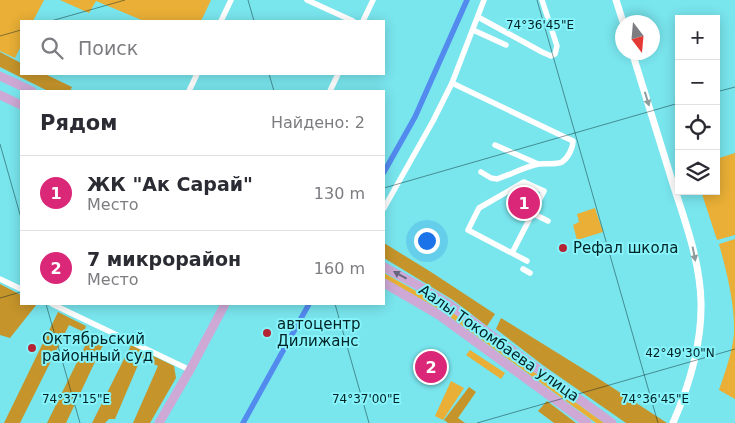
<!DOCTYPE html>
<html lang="ru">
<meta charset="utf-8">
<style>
:root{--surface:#fff;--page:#f2f2f3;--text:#2b2b33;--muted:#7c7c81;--line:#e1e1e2;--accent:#db2777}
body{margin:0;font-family:"DejaVu Sans",sans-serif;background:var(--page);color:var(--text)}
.controls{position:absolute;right:15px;top:15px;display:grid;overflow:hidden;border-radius:0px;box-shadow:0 2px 12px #0003}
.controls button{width:45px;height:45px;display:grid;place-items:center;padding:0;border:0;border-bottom:1px solid var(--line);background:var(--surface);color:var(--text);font:25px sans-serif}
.compass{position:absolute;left:615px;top:15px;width:45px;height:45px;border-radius:50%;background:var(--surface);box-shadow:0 2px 12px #0003;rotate:164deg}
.you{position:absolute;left:426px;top:240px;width:18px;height:18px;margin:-12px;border:4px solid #fff;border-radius:50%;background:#1a73e8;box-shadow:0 0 0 8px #1a73e833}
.badge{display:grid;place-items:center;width:32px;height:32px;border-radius:50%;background:var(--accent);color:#fff;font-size:16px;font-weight:700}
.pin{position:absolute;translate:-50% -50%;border:2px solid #fff;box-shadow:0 1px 5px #0006}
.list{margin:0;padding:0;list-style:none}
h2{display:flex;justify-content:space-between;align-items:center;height:65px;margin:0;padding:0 20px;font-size:21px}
h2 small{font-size:16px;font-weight:400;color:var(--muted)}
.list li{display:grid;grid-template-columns:32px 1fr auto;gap:15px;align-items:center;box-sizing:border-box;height:75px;padding:0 20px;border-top:1px solid var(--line)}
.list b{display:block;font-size:19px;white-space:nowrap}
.list p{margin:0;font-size:16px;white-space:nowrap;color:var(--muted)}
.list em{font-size:16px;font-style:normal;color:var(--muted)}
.icon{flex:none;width:28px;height:28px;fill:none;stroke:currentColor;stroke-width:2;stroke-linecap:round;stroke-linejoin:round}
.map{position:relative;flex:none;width:735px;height:423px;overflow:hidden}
.search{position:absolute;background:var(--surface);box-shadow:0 2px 12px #0003;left:20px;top:20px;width:365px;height:55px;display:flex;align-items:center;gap:12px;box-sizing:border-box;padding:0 18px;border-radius:0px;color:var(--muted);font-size:19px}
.panel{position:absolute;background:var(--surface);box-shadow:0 2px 12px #0003;left:20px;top:90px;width:365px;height:215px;border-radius:0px}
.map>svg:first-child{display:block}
.green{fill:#e9af36}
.forest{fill:#c5942b}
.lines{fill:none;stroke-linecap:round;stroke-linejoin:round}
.canal{stroke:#538aee;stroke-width:5.5}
.minor{stroke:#fff;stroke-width:5.5}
.tertiary{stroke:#fff;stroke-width:7}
.primary{stroke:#cea9d6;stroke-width:9}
.oneway{fill:#8c9c9d}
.oneway2{fill:#67667e}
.ticks{fill:none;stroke:#002325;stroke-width:1;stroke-opacity:0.45}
.poi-dot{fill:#b52434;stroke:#87f3fa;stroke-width:2}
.labels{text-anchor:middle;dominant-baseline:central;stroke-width:4;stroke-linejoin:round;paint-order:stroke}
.poi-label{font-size:15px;fill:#002325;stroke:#87f3fa;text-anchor:start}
.street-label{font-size:15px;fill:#002325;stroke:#87f3fa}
.ticks-label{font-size:12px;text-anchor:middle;fill:#002325;stroke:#87f3fa;stroke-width:4;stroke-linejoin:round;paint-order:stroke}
</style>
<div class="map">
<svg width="735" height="423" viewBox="0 0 735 423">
<rect width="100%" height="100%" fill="#79e5ed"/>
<!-- green -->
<g class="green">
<path d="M0,0H44L33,21H21V46L15,58L0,51Z"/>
<path d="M60,0H211L201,21H144L96,1L89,13Z"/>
<path d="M735,153V235L717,240L701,191H716V159Z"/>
<path d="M595,208L603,232L577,240L573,225L579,222L577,214Z"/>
<path d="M735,239V399L719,390C725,372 732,354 734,334C735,304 727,273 719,244Z"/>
<path d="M384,273L446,308L604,423H596L442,311L384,278Z"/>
<path d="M470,350L505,373L501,379L466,355Z"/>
<path d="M451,381L464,388L443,420L435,416Z"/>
</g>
<!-- forest -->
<g class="forest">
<path d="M0,52L21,63V74H45L72,87L70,91H48L0,67Z"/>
<path d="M384,243L431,272L495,314L487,326L453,300L384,258Z"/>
<path d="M0,284L21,295V304H37L10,338L0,335Z"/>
<path d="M58,312L86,326L84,332L69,325L20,423H4Z"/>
<path d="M501,318L593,375L667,423H626L544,366L496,329Z"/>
<path d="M88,340L103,345L66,423H47Z"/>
<path d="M131,345L174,366L176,378L150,423H133L158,366L128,352Z"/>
<path d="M125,357L138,365L115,419H109L105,423H92Z"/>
<path d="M469,387L476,392L458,418L465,423H448L444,420Z"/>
<path d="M547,401L576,423H554L538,411Z"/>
</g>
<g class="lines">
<!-- canal -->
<g class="canal">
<path d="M384,172L415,117L467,0"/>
<path d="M243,423L309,304"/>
</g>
<!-- minor -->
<g class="minor">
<path d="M307,0L353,21"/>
<path d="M478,17L542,52L551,56L555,54L557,46L542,0"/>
<path d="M221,21L231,0"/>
<path d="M363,21L373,0"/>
<path d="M473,30L506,45"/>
<path d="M452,83L573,141C573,148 568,158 562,162C556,165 546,163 539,164C526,166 510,175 497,179L491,178L481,172"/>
<path d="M189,91L197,74"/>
<path d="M330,91L338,74"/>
<path d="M495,145L538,164"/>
<path d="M384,208L433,121L452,83L484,0"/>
<path d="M532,213L548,221"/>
<path d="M512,253L544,191L524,182L479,208L468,230L527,261"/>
<path d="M523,269L530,273"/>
<path d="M0,279L21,289"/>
<path d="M52,304L190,370"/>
</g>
<!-- tertiary -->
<g class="tertiary">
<path d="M616,0L623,22"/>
<path d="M632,52C646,97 660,142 674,187C686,224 700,262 701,302C702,344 690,384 673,423"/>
</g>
<!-- primary -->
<g class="primary">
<path d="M0,76L32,91"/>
<path d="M0,95L21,105"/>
<path d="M384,267L419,286L447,303L612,423"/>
<path d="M384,283L439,315L587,423"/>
<path d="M159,423L190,370L225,304"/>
</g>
</g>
<!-- one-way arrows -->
<defs><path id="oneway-solid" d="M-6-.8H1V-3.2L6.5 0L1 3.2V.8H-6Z" transform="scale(1.25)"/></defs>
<g class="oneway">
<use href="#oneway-solid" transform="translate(647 99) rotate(73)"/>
<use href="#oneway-solid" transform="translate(694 254) rotate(79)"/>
</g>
<use class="oneway2" href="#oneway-solid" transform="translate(400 275) rotate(-151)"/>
<!-- ticks -->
<path class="ticks" d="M248,0L254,21M537,0L658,423M51,21L125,0M0,36L21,30M269,74L274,91M716,92L735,87M0,144L21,218M384,188L679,103M0,298L21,292M46,304L80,423M335,304L369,423M477,423L735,349"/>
<!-- markers -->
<g class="poi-dot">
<circle cx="563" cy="248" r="5"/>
<circle cx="267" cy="333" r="5"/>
<circle cx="32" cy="348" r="5"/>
</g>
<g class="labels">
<!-- poi labels -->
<g class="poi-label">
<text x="573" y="248">Рефал школа</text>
<text x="277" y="324">автоцентр<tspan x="277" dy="17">Дилижанс</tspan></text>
<text x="42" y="339">Октябрьский<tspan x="42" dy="17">районный суд</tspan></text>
</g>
<!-- street labels -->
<g class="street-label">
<text transform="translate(499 343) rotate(35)">Аалы Токомбаева улица</text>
</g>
</g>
<g class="ticks-label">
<text x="540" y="29">74°36'45"E</text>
<text x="680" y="357">42°49'30"N</text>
<text x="76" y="403">74°37'15"E</text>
<text x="366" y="403">74°37'00"E</text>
<text x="655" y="403">74°36'45"E</text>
</g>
</svg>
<div class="controls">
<button>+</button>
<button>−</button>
<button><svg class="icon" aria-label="locate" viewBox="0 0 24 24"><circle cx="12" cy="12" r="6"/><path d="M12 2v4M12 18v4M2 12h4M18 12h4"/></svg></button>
<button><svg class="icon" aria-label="layers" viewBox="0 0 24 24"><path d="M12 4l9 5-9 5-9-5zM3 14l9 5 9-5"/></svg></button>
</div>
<svg class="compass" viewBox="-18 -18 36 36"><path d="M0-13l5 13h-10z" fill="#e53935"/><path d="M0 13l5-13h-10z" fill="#7c7c81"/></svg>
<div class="you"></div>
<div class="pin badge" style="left:524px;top:203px">1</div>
<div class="pin badge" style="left:431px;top:367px">2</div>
<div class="search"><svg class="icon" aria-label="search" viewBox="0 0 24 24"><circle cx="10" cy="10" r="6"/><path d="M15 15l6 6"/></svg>Поиск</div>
<section class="panel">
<h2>Рядом<small>Найдено: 2</small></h2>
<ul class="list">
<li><span class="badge">1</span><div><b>ЖК &quot;Ак Сарай&quot;</b><p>Место</p></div><em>130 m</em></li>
<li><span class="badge">2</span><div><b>7 микрорайон</b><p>Место</p></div><em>160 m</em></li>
</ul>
</section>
</div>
